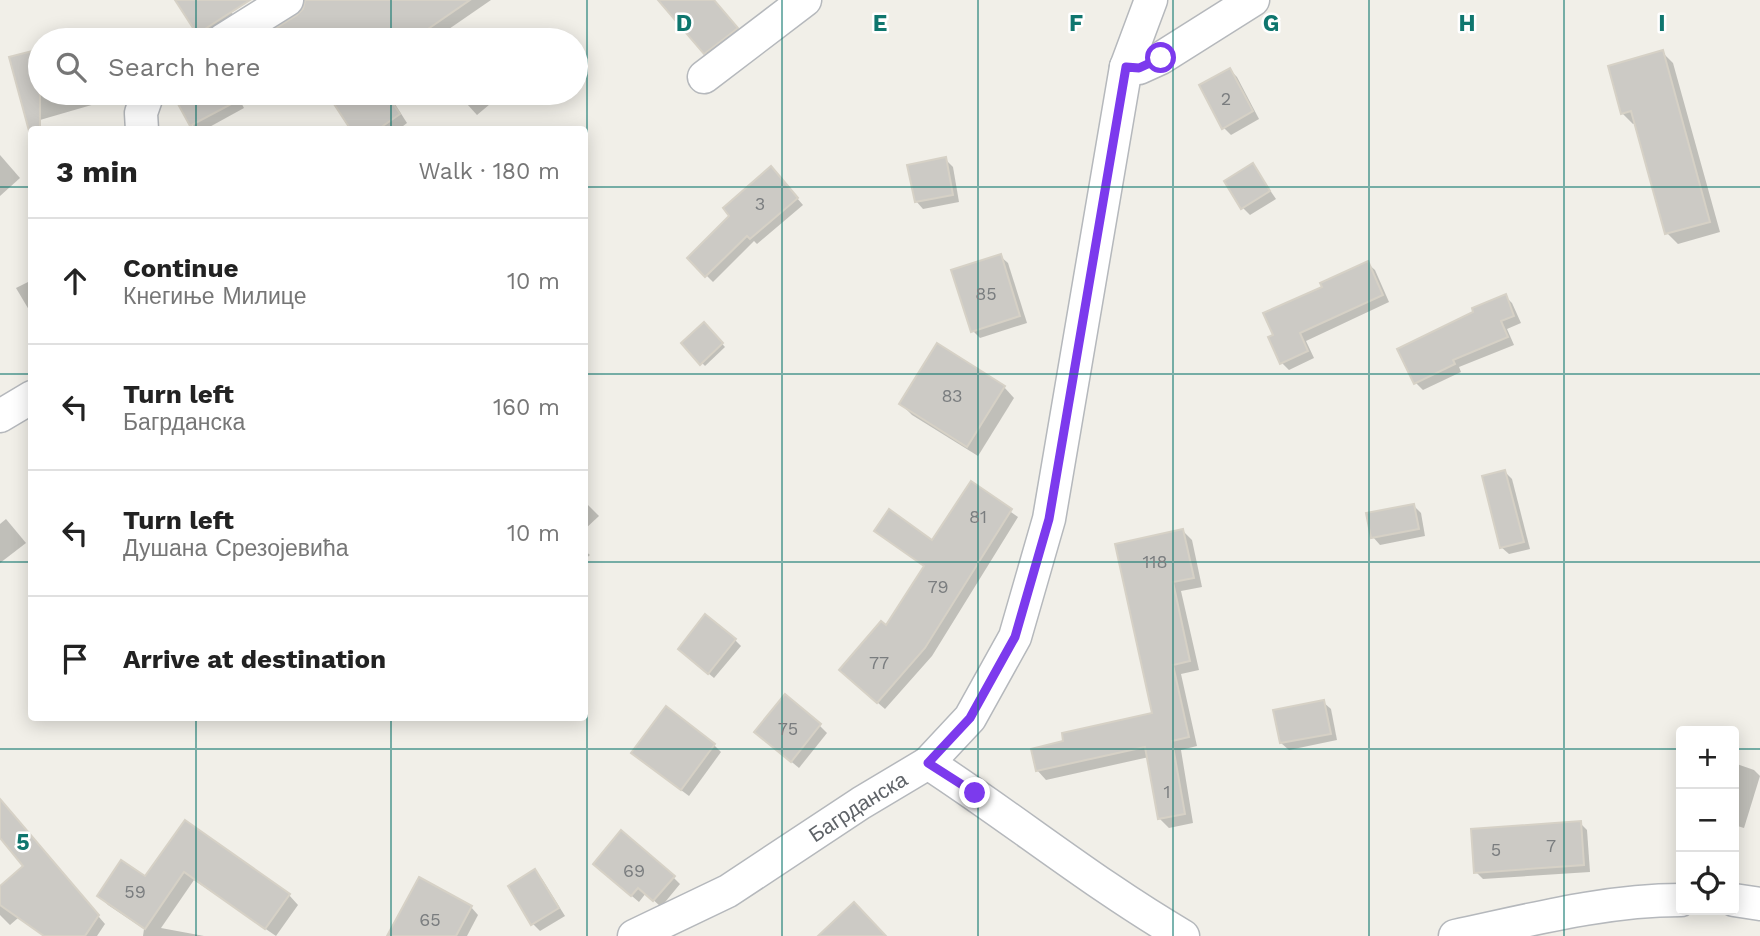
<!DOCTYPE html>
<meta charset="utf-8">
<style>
:root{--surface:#fff;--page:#f6f6f6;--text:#222;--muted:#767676;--line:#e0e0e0}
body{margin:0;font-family:"Work Sans",sans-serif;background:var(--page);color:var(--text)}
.controls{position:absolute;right:21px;bottom:21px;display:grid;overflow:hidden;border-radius:7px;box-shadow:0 4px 18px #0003}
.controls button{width:63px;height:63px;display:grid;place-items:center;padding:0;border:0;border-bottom:2px solid var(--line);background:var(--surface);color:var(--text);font:35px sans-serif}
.stop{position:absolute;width:21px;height:21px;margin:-16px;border:5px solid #7c3aed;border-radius:50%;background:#fff}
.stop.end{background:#7c3aed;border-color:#fff;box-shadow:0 2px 7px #0008}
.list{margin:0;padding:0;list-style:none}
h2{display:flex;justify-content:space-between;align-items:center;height:91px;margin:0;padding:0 28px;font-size:30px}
h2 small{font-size:23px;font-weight:400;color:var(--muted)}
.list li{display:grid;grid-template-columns:46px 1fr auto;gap:21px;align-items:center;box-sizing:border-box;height:126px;padding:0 28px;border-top:2px solid var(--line)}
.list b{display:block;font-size:26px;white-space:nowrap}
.list p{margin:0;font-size:23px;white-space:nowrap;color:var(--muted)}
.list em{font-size:23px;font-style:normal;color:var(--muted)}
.icon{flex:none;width:38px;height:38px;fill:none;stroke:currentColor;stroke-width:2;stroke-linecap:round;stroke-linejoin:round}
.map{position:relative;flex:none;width:1760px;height:936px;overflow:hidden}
.search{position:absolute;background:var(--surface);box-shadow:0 4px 18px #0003;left:28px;top:28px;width:560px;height:77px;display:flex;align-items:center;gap:18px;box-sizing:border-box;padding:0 24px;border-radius:38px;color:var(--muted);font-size:26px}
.panel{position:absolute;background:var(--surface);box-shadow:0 4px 18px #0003;left:28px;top:126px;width:560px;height:595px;border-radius:7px}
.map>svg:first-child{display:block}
.shadow{fill:#0003}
.building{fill:#cccac5;stroke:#d6d1c6;stroke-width:2}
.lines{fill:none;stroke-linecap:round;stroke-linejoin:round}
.minor-casing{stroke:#b5b8bc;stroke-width:35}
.minor{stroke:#fff;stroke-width:32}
.route{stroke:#7c3aed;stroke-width:9}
.grid{fill:none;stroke:#0f766e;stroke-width:2;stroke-opacity:0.55}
.labels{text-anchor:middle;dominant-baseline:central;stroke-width:5;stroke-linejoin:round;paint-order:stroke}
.number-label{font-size:18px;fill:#7a7d7f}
.street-label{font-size:21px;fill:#5f6368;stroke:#fff}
.grid-label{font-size:23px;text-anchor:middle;font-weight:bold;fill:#0f766e;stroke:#fff;stroke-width:5;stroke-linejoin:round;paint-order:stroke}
</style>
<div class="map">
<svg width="1760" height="936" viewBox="0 0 1760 936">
<rect width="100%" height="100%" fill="#f1efe8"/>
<!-- shadow -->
<g class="shadow">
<path d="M177,0H223L236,19L205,39Z"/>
<path d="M307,0H491L433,40H286L277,30L304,10Z"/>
<path d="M675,0H713L744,36L713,60L706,52Z"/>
<path d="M127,28L135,40H80Z"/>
<path d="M1662,52L1673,63L1720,232L1678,244L1667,233L1636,123L1633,124L1622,113Z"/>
<path d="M40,58V93H133L33,122L13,65Z"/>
<path d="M1230,70L1237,77L1259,119L1231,135L1224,128Z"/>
<path d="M174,93H236L244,108L204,130H196Z"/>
<path d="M329,93H388L407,123L398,130H353Z"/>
<path d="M457,93H501L502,94L477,115Z"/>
<path d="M0,155L20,178L0,196Z"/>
<path d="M945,159L953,167L959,202L923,209L916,201Z"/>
<path d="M1253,165L1276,199L1250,215L1243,208Z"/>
<path d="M777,175L803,205L757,244L754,241L713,282L689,258Z"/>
<path d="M1000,256L1008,263L1027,323L980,338L973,331Z"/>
<path d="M1367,263L1375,270L1389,302L1306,341L1314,358L1289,370L1282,363L1276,336L1324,288Z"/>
<path d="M32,280V315L16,288Z"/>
<path d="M1505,296L1512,303L1521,323L1507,329L1514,345L1459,367L1461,372L1423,390L1416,383L1399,349Z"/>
<path d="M704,324L725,347L705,366L683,343Z"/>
<path d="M1004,387L1014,398L978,456L912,415L901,404Z"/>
<path d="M1505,472L1512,479L1530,549L1509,554L1501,547Z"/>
<path d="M971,484L1018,517L932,656L885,709L848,677L886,628L925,567L876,530L933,542Z"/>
<path d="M584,501L599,516L584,530Z"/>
<path d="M1414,506L1421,513L1425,536L1380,545L1373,537Z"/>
<path d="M6,519L26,543L0,563V524Z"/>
<path d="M1183,531L1192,540L1202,587L1181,591L1199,670L1181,674L1197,746L1181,750L1193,823L1169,828L1160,819L1149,757L1046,780L1037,770L1154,714L1117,545Z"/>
<path d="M584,550L590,555L584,560Z"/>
<path d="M735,640L741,646L714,678L686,655Z"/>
<path d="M1323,702L1331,709L1337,740L1289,750L1281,743Z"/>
<path d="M820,726L827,733L799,768L764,739Z"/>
<path d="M714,745L721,752L689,796L641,760Z"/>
<path d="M1734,763L1754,770L1760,776L1744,828L1734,825Z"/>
<path d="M0,801L105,924L97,936H44L18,918L10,925L0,915V888L26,866L0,836Z"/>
<path d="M185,823L289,895L298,905L276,936L194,880L161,928L204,936H143L144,929L108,905L99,895L146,879Z"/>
<path d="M1580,823L1587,830L1590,872L1483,879L1476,872Z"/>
<path d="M535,871L542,879L565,916L540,931L533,924Z"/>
<path d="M602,871L673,877L680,884L661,907L646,893L639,902Z"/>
<path d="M471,907L478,915L467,936H395Z"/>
</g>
<!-- building -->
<g class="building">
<path d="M175,0H250L197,34Z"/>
<path d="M305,0H470L412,40H283L275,29L297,15L303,9Z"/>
<path d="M658,0H714L738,28L704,54Z"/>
<path d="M40,49V130H32V142L9,57Z"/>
<path d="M1663,50L1710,222L1665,234L1631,111L1621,114L1608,66Z"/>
<path d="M1230,68L1253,111L1222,129L1199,85Z"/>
<path d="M172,93H252L190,126Z"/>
<path d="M351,93H386L400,114L377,130H351L334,104Z"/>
<path d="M946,157L953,195L915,202L907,165Z"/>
<path d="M1253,163L1270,191L1241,209L1224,181Z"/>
<path d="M771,166L798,198L750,239L747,236L705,277L687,258L729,216L723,208Z"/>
<path d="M1001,254L1020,316L971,332L951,270Z"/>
<path d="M1368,261L1383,295L1300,333L1308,351L1280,364L1268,337L1273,335L1263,313L1322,287L1320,283Z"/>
<path d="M1506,294L1514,316L1501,321L1508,337L1453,360L1455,364L1414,384L1397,349L1473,312L1472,308Z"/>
<path d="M704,322L723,343L700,365L681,343Z"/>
<path d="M937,343L1005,386L967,447L899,404Z"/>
<path d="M1505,470L1524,542L1500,548L1482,476Z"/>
<path d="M971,481L1012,509L925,648L877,703L839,670L881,621L886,625L924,566L874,531L889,509L932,540Z"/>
<path d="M1414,504L1419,529L1371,538L1366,513Z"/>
<path d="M1183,529L1194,578L1173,582L1190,661L1173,665L1189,737L1172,741L1185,814L1158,819L1145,747L1036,771L1031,749L1063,741L1062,733L1152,713L1115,544Z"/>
<path d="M705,614L736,639L708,674L678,649Z"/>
<path d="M785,694L821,724L791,762L754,732Z"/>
<path d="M1324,700L1331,734L1280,743L1273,710Z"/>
<path d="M666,706L715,744L681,790L631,753Z"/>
<path d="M0,799L99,915L85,936H44L0,905V886L23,866L0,838Z"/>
<path d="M185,820L290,894L265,929L184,872L145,929L97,896L121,860L145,876Z"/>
<path d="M1581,821L1584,865L1474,873L1471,829Z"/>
<path d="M621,830L675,876L653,901L638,888L631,896L593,864Z"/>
<path d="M535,869L559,908L531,925L508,886Z"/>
<path d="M419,877L472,906L456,936H387Z"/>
<path d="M854,902L886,936H818Z"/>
</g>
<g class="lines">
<defs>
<g id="minor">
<path d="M223,40L287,0"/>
<path d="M1126,67L1139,68L1161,58L1253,0"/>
<path d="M704,77L805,0"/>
<path d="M142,130L141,113L148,93"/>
<path d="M0,416L32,397"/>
<path d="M928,763C1014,819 1094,884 1183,936"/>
<path d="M1734,900L1760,904"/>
<path id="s1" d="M634,936L728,891L861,803L928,763L970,718L1015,637L1049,519L1126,67L1151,0"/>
<path d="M1455,936C1530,920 1605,900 1681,900"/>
</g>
</defs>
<!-- minor casing -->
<use href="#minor" class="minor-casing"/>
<!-- minor -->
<use href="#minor" class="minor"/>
</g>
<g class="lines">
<!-- route -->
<path class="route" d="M975,793L928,763L970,718L1015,637L1049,519L1126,67L1139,68L1161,58"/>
</g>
<!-- grid -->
<path class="grid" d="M196,0V40M391,0V40M587,0V936M782,0V936M978,0V936M1173,0V936M1369,0V936M1564,0V936M196,93V130M391,93V130M0,187H32M584,187H1760M0,374H32M584,374H1760M0,562H32M584,562H1760M196,718V936M391,718V936M0,749H1681M1734,749H1760"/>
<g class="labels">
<!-- number labels -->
<g class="number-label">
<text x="1226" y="98">2</text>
<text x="760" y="203">3</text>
<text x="986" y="293">85</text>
<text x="952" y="395">83</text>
<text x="978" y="516">81</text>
<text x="1155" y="561">118</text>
<text x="938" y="586">79</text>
<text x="879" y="662">77</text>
<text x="788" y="728">75</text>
<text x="1167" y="791">1</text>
<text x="1551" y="845">7</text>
<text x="1496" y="849">5</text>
<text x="634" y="870">69</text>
<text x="135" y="891">59</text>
<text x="430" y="919">65</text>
</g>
<!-- street labels -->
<g class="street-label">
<text stroke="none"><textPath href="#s1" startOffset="259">Багрданска</textPath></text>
</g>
</g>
<g class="grid-label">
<text x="684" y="31">D</text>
<text x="880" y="31">E</text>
<text x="1076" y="31">F</text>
<text x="1271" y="31">G</text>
<text x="1467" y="31">H</text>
<text x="1662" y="31">I</text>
<text x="23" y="850">5</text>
</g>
</svg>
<div class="controls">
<button>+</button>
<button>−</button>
<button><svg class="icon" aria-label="locate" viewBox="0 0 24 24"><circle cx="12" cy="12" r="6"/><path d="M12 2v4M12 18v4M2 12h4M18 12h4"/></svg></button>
</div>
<div class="stop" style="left:1161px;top:58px"></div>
<div class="stop end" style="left:975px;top:793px"></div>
<div class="search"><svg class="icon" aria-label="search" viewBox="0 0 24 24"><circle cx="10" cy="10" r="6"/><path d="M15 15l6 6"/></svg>Search here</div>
<section class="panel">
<h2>3 min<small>Walk · 180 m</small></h2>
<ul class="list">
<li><svg class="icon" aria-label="ahead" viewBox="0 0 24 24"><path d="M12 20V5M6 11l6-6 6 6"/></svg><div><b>Continue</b><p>Кнегиње Милице</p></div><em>10 m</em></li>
<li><svg class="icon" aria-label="left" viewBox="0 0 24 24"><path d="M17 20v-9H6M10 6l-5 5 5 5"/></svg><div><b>Turn left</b><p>Багрданска</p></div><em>160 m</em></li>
<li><svg class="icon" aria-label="left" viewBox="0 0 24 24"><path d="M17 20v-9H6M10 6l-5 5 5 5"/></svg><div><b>Turn left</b><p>Душана Срезојевића</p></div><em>10 m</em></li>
<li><svg class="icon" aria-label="arrive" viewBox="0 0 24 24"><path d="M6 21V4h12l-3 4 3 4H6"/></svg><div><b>Arrive at destination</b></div></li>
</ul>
</section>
</div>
